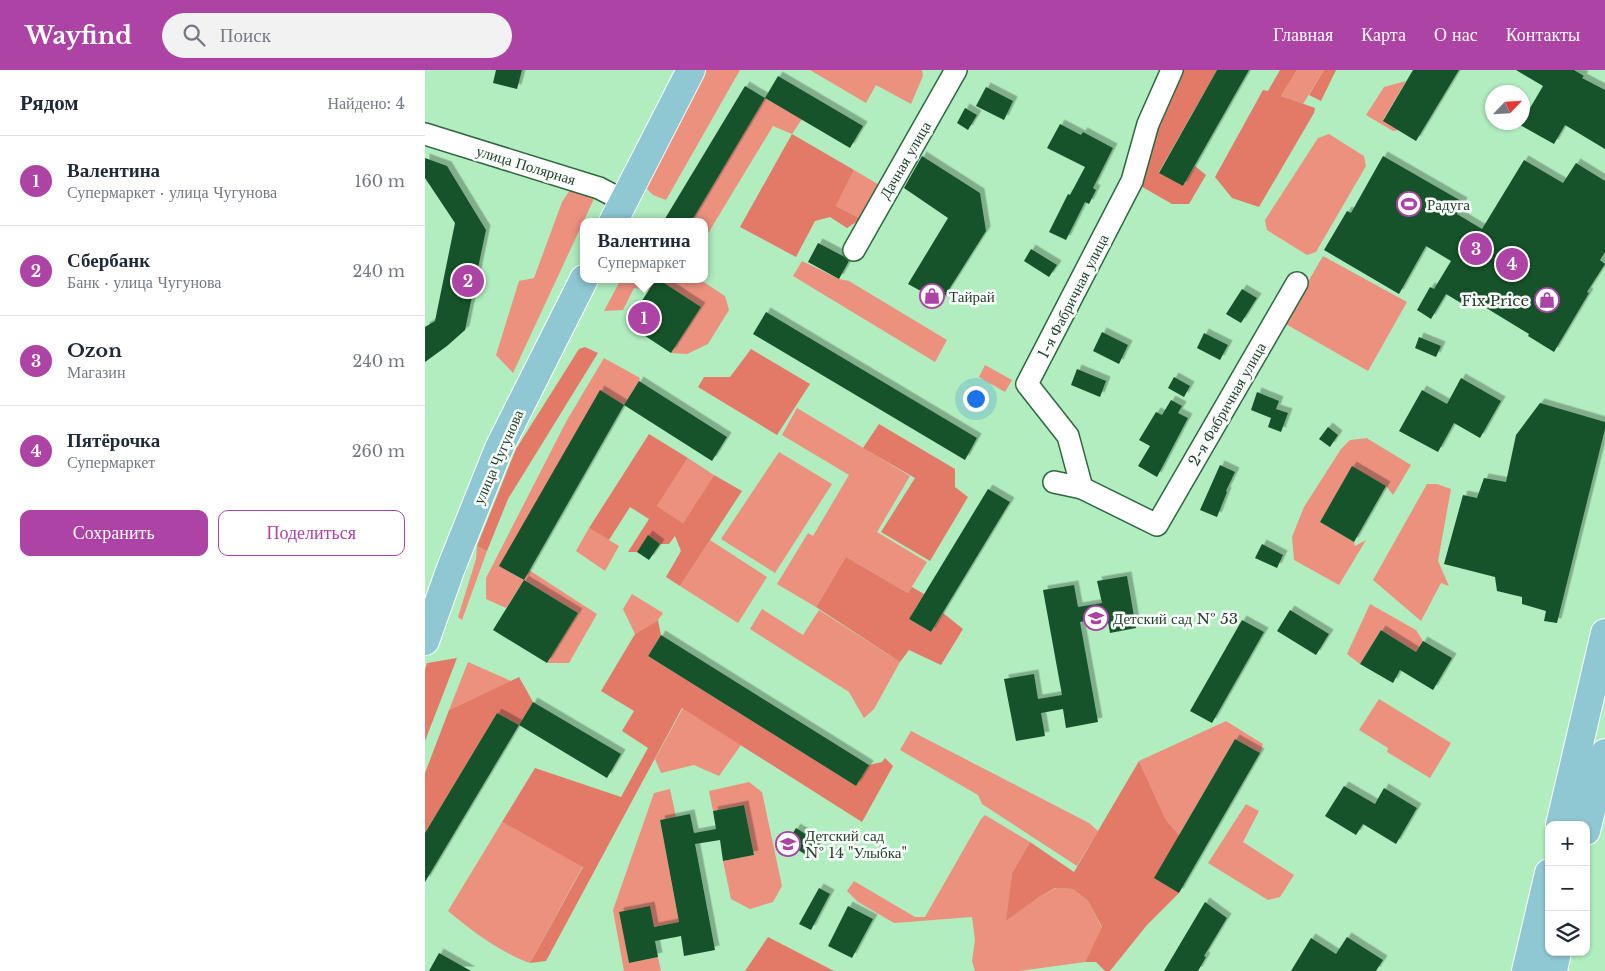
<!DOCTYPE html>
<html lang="ru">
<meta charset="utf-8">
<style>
:root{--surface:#fff;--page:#f2f2f3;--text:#1f2937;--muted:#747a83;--line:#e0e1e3;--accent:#ad43a4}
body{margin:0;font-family:"Libre Baskerville",serif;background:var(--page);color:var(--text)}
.controls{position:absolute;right:15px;bottom:15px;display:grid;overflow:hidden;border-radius:10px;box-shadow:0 1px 4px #0004}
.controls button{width:45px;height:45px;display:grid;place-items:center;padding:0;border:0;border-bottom:1px solid var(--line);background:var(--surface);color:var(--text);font:25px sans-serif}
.compass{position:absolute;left:1060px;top:15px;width:45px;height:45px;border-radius:50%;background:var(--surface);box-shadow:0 1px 4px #0004;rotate:65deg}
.you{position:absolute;left:550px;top:328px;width:18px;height:18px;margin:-12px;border:4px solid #fff;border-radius:50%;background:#1a73e8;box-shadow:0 0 0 8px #1a73e833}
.badge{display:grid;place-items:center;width:32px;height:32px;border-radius:50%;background:var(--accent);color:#fff;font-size:16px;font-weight:700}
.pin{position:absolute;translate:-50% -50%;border:2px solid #fff;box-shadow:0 1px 5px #0006}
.popup{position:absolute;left:155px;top:148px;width:128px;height:65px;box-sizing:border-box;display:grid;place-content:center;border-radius:10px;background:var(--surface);filter:drop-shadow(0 1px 4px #0005);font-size:16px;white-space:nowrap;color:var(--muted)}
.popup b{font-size:19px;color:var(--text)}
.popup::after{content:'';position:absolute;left:50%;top:100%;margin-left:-10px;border:10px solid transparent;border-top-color:var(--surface)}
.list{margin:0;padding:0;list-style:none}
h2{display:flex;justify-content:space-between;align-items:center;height:65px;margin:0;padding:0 20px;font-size:21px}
h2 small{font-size:16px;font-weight:400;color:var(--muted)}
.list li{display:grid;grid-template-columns:32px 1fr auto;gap:15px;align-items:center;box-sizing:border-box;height:90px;padding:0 20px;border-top:1px solid var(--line)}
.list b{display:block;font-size:19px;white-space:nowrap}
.list p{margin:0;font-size:16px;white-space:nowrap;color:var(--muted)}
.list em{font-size:16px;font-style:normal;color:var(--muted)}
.actions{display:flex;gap:10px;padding:15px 20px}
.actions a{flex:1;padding:11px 0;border:1px solid var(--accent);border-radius:10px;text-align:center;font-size:18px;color:var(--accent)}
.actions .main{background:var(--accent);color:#fff}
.icon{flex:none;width:28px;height:28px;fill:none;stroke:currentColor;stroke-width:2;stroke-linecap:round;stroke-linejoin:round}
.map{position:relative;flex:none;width:1180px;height:901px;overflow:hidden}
header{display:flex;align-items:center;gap:30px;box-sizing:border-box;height:70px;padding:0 25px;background:var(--accent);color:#fff}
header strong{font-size:24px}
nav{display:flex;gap:28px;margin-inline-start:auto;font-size:18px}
.search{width:350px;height:45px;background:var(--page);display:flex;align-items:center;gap:12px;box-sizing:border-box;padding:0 18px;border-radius:28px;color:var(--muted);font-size:19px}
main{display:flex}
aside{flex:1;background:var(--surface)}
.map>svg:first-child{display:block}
.green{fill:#ed917f}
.forest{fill:#e37a68}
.building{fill:#17522b;filter:url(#shadow)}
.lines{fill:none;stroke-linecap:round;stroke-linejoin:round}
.minor-casing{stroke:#2f6740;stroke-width:24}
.major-casing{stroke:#fff;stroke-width:30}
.minor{stroke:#fff;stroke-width:21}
.major{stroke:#8fc8d3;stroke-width:28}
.labels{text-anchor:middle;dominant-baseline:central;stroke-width:5;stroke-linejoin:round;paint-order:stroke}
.street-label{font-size:15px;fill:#263e2c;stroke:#f9fffa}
.poi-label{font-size:15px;fill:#263e2c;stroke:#f9fffa;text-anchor:start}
</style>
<header>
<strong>Wayfind</strong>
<div class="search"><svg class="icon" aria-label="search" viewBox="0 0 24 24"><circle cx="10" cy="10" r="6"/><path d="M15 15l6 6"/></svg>Поиск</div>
<nav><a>Главная</a><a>Карта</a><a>О нас</a><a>Контакты</a></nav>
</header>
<main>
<aside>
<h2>Рядом<small>Найдено: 4</small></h2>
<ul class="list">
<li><span class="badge">1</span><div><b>Валентина</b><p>Супермаркет · улица Чугунова</p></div><em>160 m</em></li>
<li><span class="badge">2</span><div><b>Сбербанк</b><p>Банк · улица Чугунова</p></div><em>240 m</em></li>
<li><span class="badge">3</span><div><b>Ozon</b><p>Магазин</p></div><em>240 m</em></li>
<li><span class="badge">4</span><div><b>Пятёрочка</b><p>Супермаркет</p></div><em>260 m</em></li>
</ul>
<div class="actions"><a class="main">Сохранить</a><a>Поделиться</a></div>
</aside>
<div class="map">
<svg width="1180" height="901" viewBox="0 0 1180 901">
<defs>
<filter id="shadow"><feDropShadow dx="4.5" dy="-4.5" stdDeviation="0" flood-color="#0004"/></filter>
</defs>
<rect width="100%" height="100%" fill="#b1edbf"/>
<!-- green -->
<g class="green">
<path d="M277,0H315L241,130L228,125L220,117Z"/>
<path d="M385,0H497L498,6L486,34L451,15L441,33Z"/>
<path d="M872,0H899L878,34L856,26Z"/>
<path d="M981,11L958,50L974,60L968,61L941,45L959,17Z"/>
<path d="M340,28L377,49L367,64L348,56L279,170V152H266Z"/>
<path d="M904,64L939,86L941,96L891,182L882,185L842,160L840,150L893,68Z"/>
<path d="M429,100L456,116L436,149L411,136Z"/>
<path d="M151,111L174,118L88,303L71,285L94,211L109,208L137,132Z"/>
<path d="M898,186L982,232L943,301L859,253Z"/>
<path d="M377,191L414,209L424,211L522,270L510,292L368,206Z"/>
<path d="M196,209H231L224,220L209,218L198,240L179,241Z"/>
<path d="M233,209H274L300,226L304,240L283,274L262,284L246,283L276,237Z"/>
<path d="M179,288L215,308L214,311L199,335L175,321L75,496L98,510L104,500L172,544L144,593H122L153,543L99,510L81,538L61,529V508L142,350Z"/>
<path d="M560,295L587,310L580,322L554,307Z"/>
<path d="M372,338L485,406L452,462L502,492L483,523L421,487L391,537L352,514L383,463L388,466L424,405L357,365Z"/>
<path d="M943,368V369L986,395L968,425L961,416L927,397L895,452L929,472L930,476L941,470L914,515L869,490L867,467L879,437L916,379L925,370Z"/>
<path d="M354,382L407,414L350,503L296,469Z"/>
<path d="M263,388L289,405L258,453L232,436Z"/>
<path d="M1002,414H1012L1026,419L1013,491L1024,516L1016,513L996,551L948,510Z"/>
<path d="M164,458L194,476L180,501L151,481Z"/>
<path d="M285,470L342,507L313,553L255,516Z"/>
<path d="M52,476L62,481L37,550L33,547L51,489Z"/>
<path d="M207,524L238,543L233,550L210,564L198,539Z"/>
<path d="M945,534L991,560L998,571L991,582L956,560L935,594L922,584Z"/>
<path d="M337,539L378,565L394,540L475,592L449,639L439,648L424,622L325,559Z"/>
<path d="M43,592L86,611L24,640Z"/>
<path d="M954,629L1026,673L1005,708L962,682L963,678L934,660Z"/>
<path d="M258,638L316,675L294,706L269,695L236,703L230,689Z"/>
<path d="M801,651L838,674L835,683L810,669L754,765L741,750L714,691Z"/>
<path d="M486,661L664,753L673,761L652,796L557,734L553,725L475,680Z"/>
<path d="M324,712L337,722L357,816L348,832L325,839L306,829L298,791L329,785L319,735L288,741L284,721Z"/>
<path d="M245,719L251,747L235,750L254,852L229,857L194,842L204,893L233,887L236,901H199L188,840L229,723Z"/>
<path d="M821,734L834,741L818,772L869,805L855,827L843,830L783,793Z"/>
<path d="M560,745L605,772L587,803L582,850L614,827L631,818L648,819L663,831L677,858L660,892L594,901H550L547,891L550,870L547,847L469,853L433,832L422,821L429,811L490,847H500L556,749Z"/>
<path d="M77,752L158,796L105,893C75,882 48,862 23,841Z"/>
</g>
<!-- forest -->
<g class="forest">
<path d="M747,0H792L734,102L758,116L770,96L781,105L764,134H747L707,111Z"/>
<path d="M855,0H872L856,26L890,38L889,43L834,137L807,128L790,107L838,20L843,21Z"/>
<path d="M899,0H911L896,31L884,25Z"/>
<path d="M367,64L429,100L411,136L436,149L422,158L405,147L390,151L371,187L315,157Z"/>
<path d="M160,277L173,283L83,429L62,481L52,476L91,379L154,279Z"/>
<path d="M326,279L385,314L352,365L273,317L279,307H305Z"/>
<path d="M454,354L530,399V417L543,427L505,491L456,462L490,408L438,378Z"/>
<path d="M224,364L263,388L232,436L258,453L289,405L317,421L255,516L241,507L256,481L250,466L244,474H235L223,466L212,482H203L224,449L205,437L184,470L164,458Z"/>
<path d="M421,487L483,523L487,517L499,524L484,549L506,562L518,543L538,559L516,595L484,580L475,592L391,537Z"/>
<path d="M233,550L236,565L223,586L431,716L444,695L457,692L460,688L468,696L437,752L257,638L121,891L105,893L158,797L77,752L110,698L196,727L223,678L197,661L209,641L176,621L210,564Z"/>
<path d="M32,588L0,671V600L2,593Z"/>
<path d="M94,607L108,632L94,655L72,643L0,763V703L24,640Z"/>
<path d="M714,691L741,750L754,765V823L722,855L685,901H680L671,892H660L677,857L663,831L648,819L630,818L614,827L581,851L587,803L605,772L649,802Z"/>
<path d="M343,867L409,901H320Z"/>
</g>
<!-- building -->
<g class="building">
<path d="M71,0H97L92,19L68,13Z"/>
<path d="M792,0H824L758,116L734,103Z"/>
<path d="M988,0H1034L991,71L958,51Z"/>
<path d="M1091,0H1149L1159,6L1157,8L1180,20V79L1140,55L1129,74L1095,55L1118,16Z"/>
<path d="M353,6L438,56L425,78L340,28Z"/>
<path d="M320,16L340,28L266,152H238Z"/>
<path d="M561,17L588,31L579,50L551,36Z"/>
<path d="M540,38L552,45L543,60L532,53Z"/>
<path d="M635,54L656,65L658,62L688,78L668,118L671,120L664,134L660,132L641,170L624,162L643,124L645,125L660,97L622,78Z"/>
<path d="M497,86L555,123L561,161L516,232L483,214L523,148L479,118Z"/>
<path d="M958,86L1038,132L1032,144L1057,159L1099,90L1138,113L1151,93L1180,111V182L1175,190L1180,194L1162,222L1164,223L1129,282L1103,266L1104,264L1040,225L1036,233L1021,224L1006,249L992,240L1005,217L1009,219L1026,191L1001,176L974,224L899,180L922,141L926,143Z"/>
<path d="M0,88L22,96L61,160L40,260L22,276L0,292V257L10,251L30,153L0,108Z"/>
<path d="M393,173L418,186L424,191L414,209L383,192Z"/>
<path d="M606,179L632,195L624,207L599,191Z"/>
<path d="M231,209H233L276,237L246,283L202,254Z"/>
<path d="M817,219L832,228L816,253L801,244Z"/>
<path d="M341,242L552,368L540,390L328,264Z"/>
<path d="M677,262L703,275L694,294L668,281Z"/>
<path d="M779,263L803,275L795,290L772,278Z"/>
<path d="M994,267L1016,276L1011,287L990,278Z"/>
<path d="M652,299L681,311L675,327L646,315Z"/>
<path d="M749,307L765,316L759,327L743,318Z"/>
<path d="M1036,308L1076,331L1055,368L1029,353L1013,382L974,361L997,320L1022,334Z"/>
<path d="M214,311L302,367L287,391L199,335Z"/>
<path d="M175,320L199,335L99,510L74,496Z"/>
<path d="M832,322L854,331L851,339L863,343L856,362L843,357L846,348L826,340Z"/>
<path d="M746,330L757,336L753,343L763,348L732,407L713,396L725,376L714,370L731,342L737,345Z"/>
<path d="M1115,333L1180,352V359L1132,553L1119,551L1121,541L1097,534V527L1072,521L1070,507L1019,494L1038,425L1052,428L1059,408L1081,412L1091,365Z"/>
<path d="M903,357L913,365L905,377L894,369Z"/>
<path d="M795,395L810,402L801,421L802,422L792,447L775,440Z"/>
<path d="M927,396L961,416L929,472L895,452Z"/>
<path d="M563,419L585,432L506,562L484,549Z"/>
<path d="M223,465L235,474L224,490L212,482Z"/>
<path d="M837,474L858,485L852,498L830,488Z"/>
<path d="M702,506L711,558L685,563L682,547L655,552L673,652L641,658L638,639L616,643L620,666L591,671L579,609L609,604L613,629L637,625L618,520L649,515L653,537L677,533L672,511Z"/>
<path d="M99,510L153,543L122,593L68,560Z"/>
<path d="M865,540L904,564L891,585L852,561Z"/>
<path d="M817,550L839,562L787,653L765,641Z"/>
<path d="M956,560L991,582L998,571L1027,588L1008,620L975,600L968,613L935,594Z"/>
<path d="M236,565L444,695L431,716L223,586Z"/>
<path d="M108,632L196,684L182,708L94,655Z"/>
<path d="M72,643L94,655L0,812V763Z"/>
<path d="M810,669L835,683L754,823L729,808Z"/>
<path d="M919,716L950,734L959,718L992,738L971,774L938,754L931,765L900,746Z"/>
<path d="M319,735L329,785L298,791L295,770L270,774L290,880L259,886L256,866L230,871L233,887L204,893L194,842L225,836L229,857L254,852L235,750L265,744L269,763L291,759L288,741Z"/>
<path d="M371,758L395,773L386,788L362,773Z"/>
<path d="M394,818L405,824L386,860L374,854Z"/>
<path d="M780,832L802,848L779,886L781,887L773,901H739Z"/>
<path d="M423,836L448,849L427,888L403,876Z"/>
<path d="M922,867L958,890L951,901H866L886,868L911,884Z"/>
<path d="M14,883L46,901H4Z"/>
</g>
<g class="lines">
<defs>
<g id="minor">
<path d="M0,64L174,118L199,131"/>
<path d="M429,180L531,0"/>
<path d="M629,412L657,418L643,366L602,314L707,111L723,54L747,0"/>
<path d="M657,418L732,455L872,213"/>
</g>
<g id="major">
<path d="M188,152L266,0"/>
<path d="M0,571L26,498L74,378L159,209"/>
<path d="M1135,755L1180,563"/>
<path d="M1161,761L1180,683"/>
<path d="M1101,901L1124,803"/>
<path d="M1128,901L1132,882"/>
</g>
</defs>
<!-- minor casing -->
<use href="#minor" class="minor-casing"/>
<!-- major casing -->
<use href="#major" class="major-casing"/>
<!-- minor -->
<use href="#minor" class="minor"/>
<!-- major -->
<use href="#major" class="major"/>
</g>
<!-- icons -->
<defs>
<symbol id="stadium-ring" viewBox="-11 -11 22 22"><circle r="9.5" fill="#f9fffa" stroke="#ad43a4" stroke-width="1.5"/><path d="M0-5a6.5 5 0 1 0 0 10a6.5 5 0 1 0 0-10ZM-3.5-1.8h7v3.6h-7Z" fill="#ad43a4"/></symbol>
<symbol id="shop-ring" viewBox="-11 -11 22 22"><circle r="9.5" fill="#f9fffa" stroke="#ad43a4" stroke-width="1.5"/><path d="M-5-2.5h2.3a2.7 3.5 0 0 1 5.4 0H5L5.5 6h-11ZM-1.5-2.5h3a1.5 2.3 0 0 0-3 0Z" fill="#ad43a4"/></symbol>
<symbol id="school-ring" viewBox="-11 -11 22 22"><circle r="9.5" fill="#f9fffa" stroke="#ad43a4" stroke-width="1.5"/><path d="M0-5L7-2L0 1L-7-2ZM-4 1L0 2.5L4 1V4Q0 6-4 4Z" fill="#ad43a4"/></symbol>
</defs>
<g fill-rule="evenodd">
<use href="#stadium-ring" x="970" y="120" width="28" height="28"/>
<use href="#shop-ring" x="493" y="212" width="28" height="28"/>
<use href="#shop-ring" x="1108" y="216" width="28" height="28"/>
<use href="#school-ring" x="657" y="534" width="28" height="28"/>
<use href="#school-ring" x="349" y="760" width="28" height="28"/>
</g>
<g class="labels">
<!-- street labels -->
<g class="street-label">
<text transform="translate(480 90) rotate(-60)">Дачная улица</text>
<text transform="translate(101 95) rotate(17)">улица Полярная</text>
<text transform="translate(648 226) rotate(-63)">1-я Фабричная улица</text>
<text transform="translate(802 334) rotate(-60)">2-я Фабричная улица</text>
<text transform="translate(73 387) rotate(-66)">улица Чугунова</text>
</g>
<!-- poi labels -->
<g class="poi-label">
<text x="1002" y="134">Радуга</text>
<text x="524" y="226">Тайрай</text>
<text x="1104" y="230" text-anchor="end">Fix Price</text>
<text x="688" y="548">Детский сад № 53</text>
<text x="380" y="765">Детский сад<tspan x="380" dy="17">№ 14 "Улыбка"</tspan></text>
</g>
</g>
</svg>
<div class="controls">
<button>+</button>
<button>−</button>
<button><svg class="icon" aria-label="layers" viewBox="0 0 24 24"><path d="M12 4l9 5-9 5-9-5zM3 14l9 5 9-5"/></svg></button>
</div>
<svg class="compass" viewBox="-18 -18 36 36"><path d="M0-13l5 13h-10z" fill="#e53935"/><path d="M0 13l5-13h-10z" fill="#747a83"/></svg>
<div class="you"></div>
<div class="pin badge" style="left:219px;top:248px">1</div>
<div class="popup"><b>Валентина</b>Супермаркет</div>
<div class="pin badge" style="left:43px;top:211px">2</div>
<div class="pin badge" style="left:1051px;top:179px">3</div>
<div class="pin badge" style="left:1087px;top:194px">4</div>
</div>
</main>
